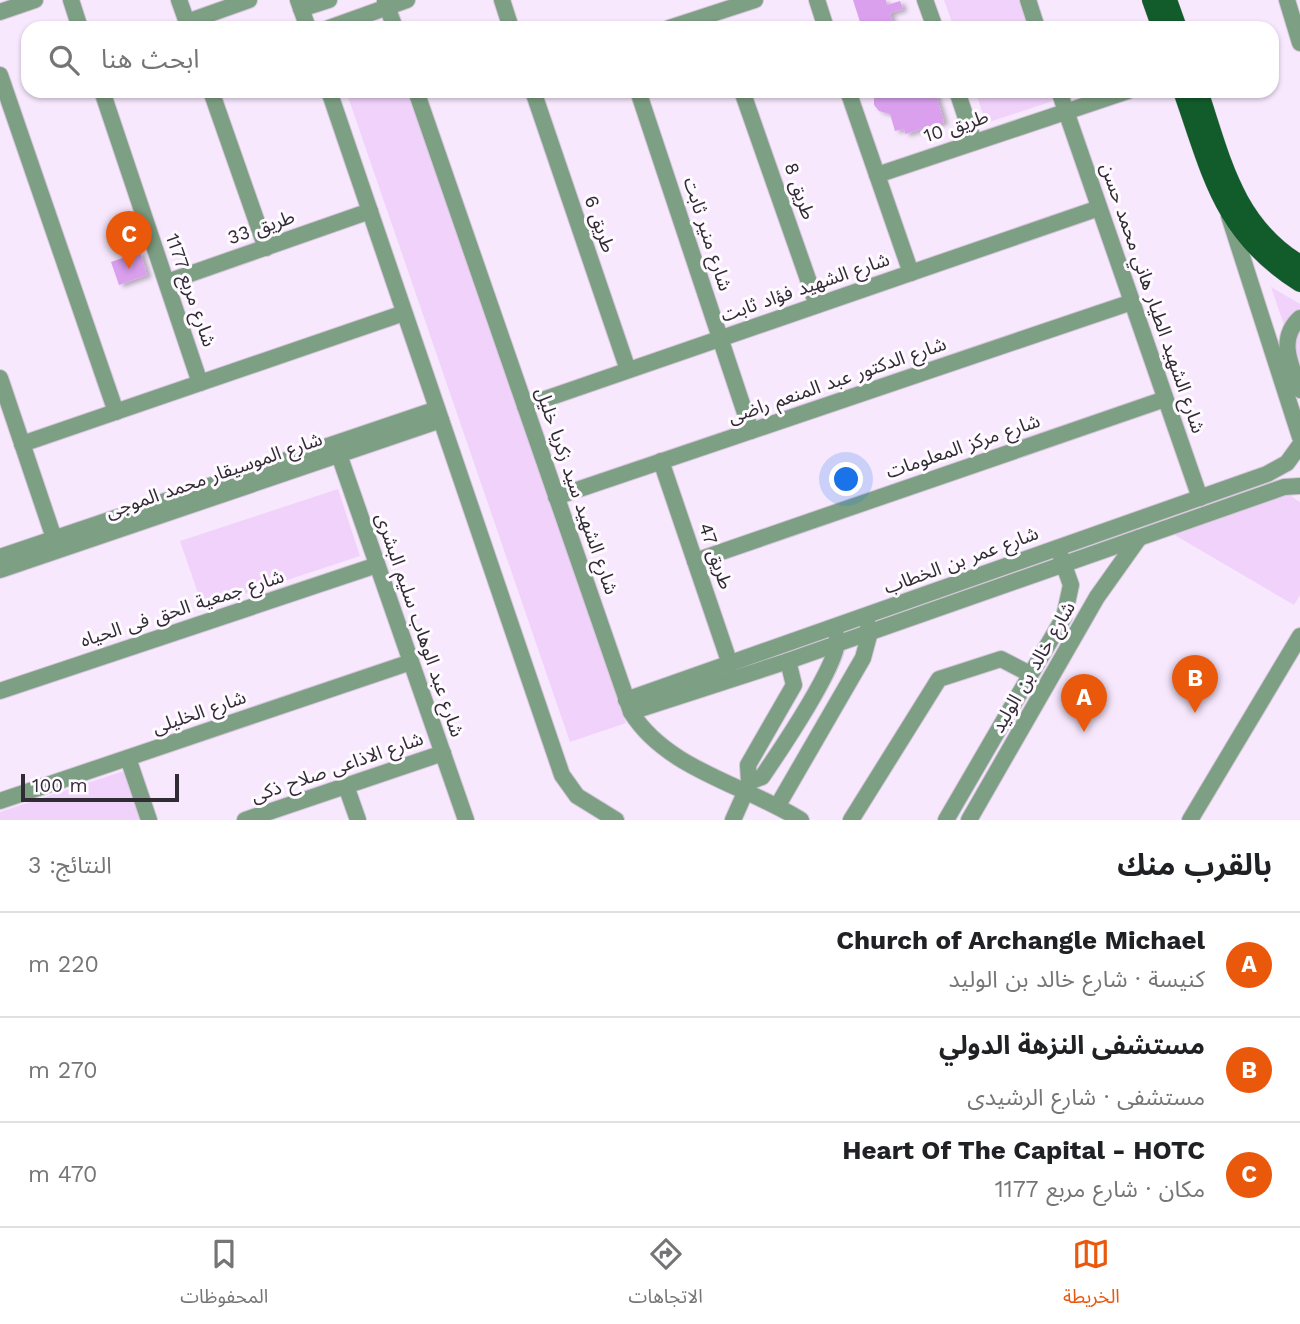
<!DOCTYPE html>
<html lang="ar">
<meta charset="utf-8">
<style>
:root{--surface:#fff;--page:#f2f2f2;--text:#202124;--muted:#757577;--line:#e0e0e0;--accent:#ea580c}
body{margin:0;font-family:"Work Sans","Noto Sans Arabic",sans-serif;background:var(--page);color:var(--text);direction:rtl}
.scale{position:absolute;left:21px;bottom:18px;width:158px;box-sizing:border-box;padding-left:7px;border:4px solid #312b33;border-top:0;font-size:19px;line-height:24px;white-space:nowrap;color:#312b33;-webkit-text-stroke:5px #fefaff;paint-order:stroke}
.you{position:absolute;left:847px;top:480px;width:24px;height:24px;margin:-18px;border:5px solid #fff;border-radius:50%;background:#1a73e8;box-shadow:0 0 0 10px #1a73e833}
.badge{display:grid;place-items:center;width:46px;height:46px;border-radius:50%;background:var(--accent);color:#fff;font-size:23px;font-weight:700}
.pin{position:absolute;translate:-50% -58px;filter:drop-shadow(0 2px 4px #0008)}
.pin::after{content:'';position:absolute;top:37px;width:24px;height:21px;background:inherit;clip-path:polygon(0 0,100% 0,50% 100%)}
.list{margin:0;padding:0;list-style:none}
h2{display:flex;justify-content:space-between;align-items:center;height:91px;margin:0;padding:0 28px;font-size:30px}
h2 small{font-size:23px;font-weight:400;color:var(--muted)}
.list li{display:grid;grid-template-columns:46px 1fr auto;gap:21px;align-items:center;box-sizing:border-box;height:105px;padding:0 28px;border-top:2px solid var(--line)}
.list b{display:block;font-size:26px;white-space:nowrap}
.list p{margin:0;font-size:23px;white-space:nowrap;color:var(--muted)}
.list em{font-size:23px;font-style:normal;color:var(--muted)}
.icon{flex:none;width:38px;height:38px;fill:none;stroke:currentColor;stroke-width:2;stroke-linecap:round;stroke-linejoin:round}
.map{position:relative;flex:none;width:1300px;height:820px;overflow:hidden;direction:ltr}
.search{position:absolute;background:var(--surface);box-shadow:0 2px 5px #0004;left:21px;right:21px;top:21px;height:77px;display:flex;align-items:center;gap:18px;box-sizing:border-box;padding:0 24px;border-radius:21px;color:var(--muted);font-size:26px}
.sheet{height:406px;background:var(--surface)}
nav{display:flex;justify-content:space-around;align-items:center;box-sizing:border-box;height:98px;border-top:2px solid var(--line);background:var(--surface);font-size:19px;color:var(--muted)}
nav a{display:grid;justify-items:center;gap:4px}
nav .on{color:var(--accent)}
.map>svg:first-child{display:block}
.green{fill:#f0d2fb}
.building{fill:#daa0ee;filter:url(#shadow)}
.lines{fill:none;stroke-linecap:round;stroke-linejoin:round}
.minor-casing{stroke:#d4c6d9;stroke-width:18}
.major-casing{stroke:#d4c6d9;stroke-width:19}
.minor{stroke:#7d9f83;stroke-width:16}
.major{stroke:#125c2c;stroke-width:18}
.labels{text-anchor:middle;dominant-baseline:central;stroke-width:6;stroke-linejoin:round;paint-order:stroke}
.street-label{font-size:19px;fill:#312b33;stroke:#fefaff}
</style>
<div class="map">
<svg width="1300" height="820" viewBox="0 0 1300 820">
<defs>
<filter id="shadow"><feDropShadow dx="4.5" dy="2.5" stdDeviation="2" flood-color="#0004"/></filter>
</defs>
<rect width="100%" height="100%" fill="#f8e8fe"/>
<!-- green -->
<g class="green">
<path d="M944,0H1019L1029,28H954Z"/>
<path d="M346,91H408L626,723L570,742Z"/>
<path d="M975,91H1050L1053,101L986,123Z"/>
<path d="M1271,287L1300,304V372Z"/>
<path d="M338,489L360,556L203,608L180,541Z"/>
<path d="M1285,492L1300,502V595L1294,605L1166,530Z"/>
<path d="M124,771L140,820H0V812Z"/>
</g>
<!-- building -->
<g class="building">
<path d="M853,0H886L887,5L900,1L903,9L890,13L894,28H862Z"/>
<path d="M874,91H935L944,122L905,134L904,129L895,131L890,114L879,111L874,105Z"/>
<path d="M140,252L147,275L119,285L111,262Z"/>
</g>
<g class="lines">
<defs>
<g id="minor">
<path d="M71,0L80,28"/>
<path d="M179,0L189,28"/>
<path d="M298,0L308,28"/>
<path d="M502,0L511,28"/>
<path d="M817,0L826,28"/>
<path d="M925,0L935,28"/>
<path d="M1028,0L1037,28"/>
<path d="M1287,0L1300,43"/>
<path d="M385,1L395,28"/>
<path d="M301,9L329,0"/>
<path d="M0,12L35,0"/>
<path d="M187,22L249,0"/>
<path d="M329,28L407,0"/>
<path d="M669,28L755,0"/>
<path d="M0,75L116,412"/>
<path d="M102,91L200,383"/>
<path d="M211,91L266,248"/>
<path d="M329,91L562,775L577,796L616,820"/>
<path d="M416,91L631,712C667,770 746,785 801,820"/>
<path d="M533,91L628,370"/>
<path d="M638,91L751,431"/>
<path d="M742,91L817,305"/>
<path d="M848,91L911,273"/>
<path d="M957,91L974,142"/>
<path d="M1059,91L1200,498"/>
<path d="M877,175L1128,91"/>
<path d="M1229,216L1300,437"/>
<path d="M167,282L370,211"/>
<path d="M1300,318C1277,339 1291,366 1300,390"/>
<path d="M0,378L57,547"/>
<path d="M525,406L1099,208"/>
<path d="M22,444L404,313"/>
<path d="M336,446L466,820"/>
<path d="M661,461L730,664"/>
<path d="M556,497L1132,302"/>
<path d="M0,557L437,409"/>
<path d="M695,561L1165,399"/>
<path d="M0,570L441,420"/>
<path d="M0,691L377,565"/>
<path d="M626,700L1267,474L1287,463L1300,445"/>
<path d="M631,712L788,661L1284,487L1300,486"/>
<path d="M128,758L149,820"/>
<path d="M749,782L762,777C777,755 844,657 837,637"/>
<path d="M749,782L748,765L794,685L788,661"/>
<path d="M346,786L358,820"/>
<path d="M0,801L411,662"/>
<path d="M778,805L863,658L870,632L868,625"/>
<path d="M245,820L443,753"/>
<path d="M733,820L749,784"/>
<path d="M851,820L939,679L1001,659L1030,674"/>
<path d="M946,820L1064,617L1071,585L1061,557"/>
<path d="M969,820L1097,597L1139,538"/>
<path d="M1190,820L1300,636"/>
</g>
<g id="major">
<path d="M1151,0L1161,28"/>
<path d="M1168,0L1178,28"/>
<path d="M1182,91C1211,173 1221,233 1300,283"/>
<path d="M1199,91C1222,159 1234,224 1300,264"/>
</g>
</defs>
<!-- minor casing -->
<use href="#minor" class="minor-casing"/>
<!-- major casing -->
<use href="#major" class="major-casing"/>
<!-- minor -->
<use href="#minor" class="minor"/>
<!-- major -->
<use href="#major" class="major"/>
</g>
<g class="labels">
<!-- street labels -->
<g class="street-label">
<text transform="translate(956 126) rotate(-18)">طريق 10</text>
<text transform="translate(800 191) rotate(71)">طريق 8</text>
<text transform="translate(600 224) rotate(71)">طريق 6</text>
<text transform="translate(261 227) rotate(-19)">طريق 33</text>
<text transform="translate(708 234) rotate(72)">شارع منير ثابت</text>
<text transform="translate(805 287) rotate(-19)">شارع الشهيد فؤاد ثابت</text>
<text transform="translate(191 290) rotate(71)">شارع مربع 1177</text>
<text transform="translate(1153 298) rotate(71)">شارع الشهيد الطيار هاني محمد حسن</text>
<text transform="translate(837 380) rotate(-19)">شارع الدكتور عبد المنعم راضى</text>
<text transform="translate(963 446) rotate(-19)">شارع مركز المعلومات</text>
<text transform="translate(214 475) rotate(-19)">شارع الموسيقار محمد الموجى</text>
<text transform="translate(577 491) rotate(71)">شارع الشهيد سيد زكريا خليل</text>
<text transform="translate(716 556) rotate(71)">طريق 47</text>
<text transform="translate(961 560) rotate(-20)">شارع عمر بن الخطاب</text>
<text transform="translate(182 608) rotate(-18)">شارع جمعية الحق فى الحياه</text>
<text transform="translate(420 625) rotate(71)">شارع عبد الوهاب سليم البشرى</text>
<text transform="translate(1033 667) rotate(-60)">شارع خالد بن الوليد</text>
<text transform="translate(199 712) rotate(-19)">شارع الخليلى</text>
<text transform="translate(337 767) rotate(-19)">شارع الاذاعى صلاح ذكى</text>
</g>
</g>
</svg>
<div class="scale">100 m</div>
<div class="you"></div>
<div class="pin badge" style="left:1084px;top:732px">A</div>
<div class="pin badge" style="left:1195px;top:713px">B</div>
<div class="pin badge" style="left:129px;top:269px">C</div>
<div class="search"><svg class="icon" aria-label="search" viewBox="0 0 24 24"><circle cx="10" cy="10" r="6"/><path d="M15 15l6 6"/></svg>ابحث هنا</div>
</div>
<section class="sheet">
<h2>بالقرب منك<small>النتائج: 3</small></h2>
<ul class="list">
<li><span class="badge">A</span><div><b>Church of Archangle Michael</b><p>كنيسة · شارع خالد بن الوليد</p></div><em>220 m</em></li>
<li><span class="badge">B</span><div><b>مستشفى النزهة الدولي</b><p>مستشفى · شارع الرشيدى</p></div><em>270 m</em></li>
<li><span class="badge">C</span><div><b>Heart Of The Capital - HOTC</b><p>مكان · شارع مربع 1177</p></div><em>470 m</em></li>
</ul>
</section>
<nav>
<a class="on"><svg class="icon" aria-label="map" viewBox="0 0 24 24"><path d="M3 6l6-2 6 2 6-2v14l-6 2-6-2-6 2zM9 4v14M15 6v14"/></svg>الخريطة</a>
<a><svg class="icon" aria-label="directions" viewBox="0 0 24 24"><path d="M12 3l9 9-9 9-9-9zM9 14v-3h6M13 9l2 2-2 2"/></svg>الاتجاهات</a>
<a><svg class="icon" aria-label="saved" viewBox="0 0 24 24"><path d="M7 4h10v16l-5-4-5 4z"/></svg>المحفوظات</a>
</nav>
